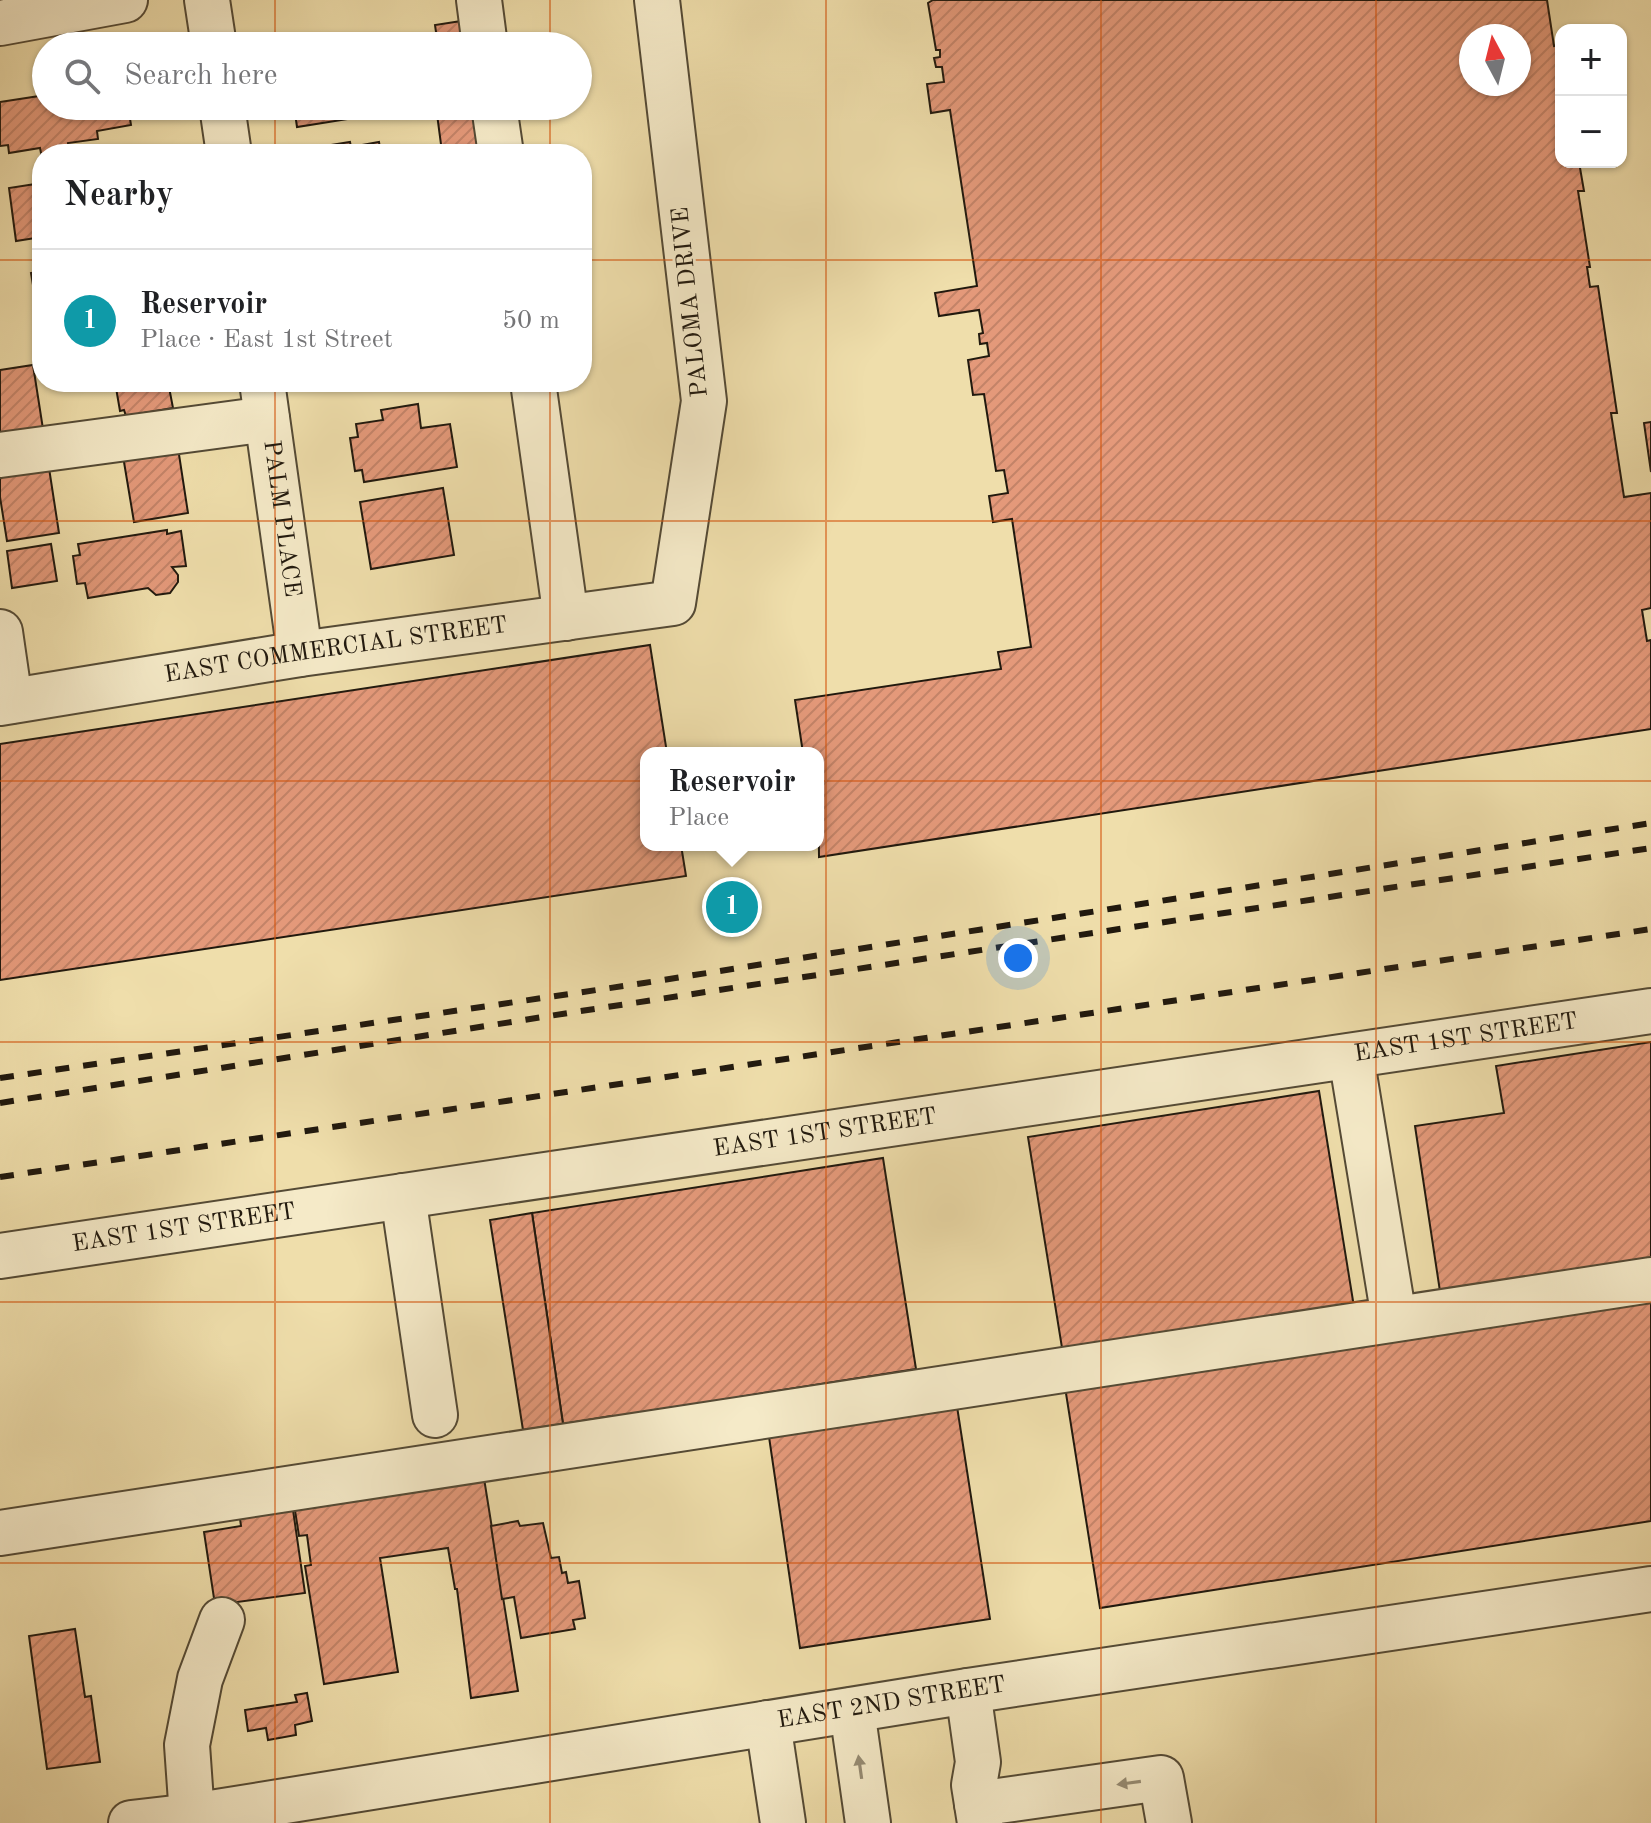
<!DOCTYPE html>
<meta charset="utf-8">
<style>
:root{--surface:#fff;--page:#f2f2f2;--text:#202124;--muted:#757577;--line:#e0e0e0;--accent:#8f2418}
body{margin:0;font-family:"Old Standard TT",serif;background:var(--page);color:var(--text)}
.controls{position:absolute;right:24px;top:24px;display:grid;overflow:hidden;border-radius:16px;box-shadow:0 2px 6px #0004}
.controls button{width:72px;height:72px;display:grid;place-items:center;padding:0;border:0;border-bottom:2px solid var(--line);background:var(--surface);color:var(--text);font:40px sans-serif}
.compass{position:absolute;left:1459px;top:24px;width:72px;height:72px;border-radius:50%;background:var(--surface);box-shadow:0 2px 6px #0004;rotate:353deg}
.you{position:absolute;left:1018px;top:958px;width:28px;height:28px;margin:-20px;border:6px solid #fff;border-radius:50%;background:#1a73e8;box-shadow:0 0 0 12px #1a73e833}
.badge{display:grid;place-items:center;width:52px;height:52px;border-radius:50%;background:var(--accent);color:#fff;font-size:26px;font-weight:700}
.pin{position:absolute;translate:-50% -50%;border:4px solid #fff;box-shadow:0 2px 8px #0006}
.popup{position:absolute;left:640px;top:747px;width:184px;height:104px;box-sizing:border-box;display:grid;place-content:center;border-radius:16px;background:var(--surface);filter:drop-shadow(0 2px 6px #0005);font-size:26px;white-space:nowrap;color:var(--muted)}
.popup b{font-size:30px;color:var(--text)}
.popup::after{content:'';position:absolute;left:50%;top:100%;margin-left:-16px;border:16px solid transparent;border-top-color:var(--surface)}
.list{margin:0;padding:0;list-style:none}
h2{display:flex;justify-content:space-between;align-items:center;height:104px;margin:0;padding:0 32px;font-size:34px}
h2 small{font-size:26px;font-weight:400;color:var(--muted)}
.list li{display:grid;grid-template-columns:52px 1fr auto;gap:24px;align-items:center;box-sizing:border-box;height:144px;padding:0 32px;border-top:2px solid var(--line)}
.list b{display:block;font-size:30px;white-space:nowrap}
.list p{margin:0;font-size:26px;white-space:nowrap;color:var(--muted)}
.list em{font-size:26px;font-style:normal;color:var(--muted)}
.icon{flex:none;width:44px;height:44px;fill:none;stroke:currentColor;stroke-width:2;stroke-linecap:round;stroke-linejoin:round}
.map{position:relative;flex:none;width:1651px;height:1823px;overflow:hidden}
.search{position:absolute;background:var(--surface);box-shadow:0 2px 6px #0004;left:32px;top:32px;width:560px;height:88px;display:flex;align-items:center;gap:20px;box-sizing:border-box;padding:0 28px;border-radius:44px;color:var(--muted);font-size:30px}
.panel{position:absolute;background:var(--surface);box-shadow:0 2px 6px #0004;left:32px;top:144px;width:560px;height:248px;border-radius:32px}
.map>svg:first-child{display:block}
.building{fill:url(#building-hatch);stroke:#21190e;stroke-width:2;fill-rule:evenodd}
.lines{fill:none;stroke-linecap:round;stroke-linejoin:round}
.minor-casing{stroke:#544a35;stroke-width:48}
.minor{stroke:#f5eac8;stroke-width:44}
.rail{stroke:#21190e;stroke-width:6;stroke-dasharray:14 14;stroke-linecap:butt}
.oneway{fill:#968c74}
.grid{fill:none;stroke:#d4530c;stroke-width:2;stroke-opacity:0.55}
.labels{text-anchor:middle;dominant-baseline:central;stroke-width:6;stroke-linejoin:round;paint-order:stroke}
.street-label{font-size:24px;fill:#21190e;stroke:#f5eac8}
</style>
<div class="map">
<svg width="1651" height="1823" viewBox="0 0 1651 1823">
<defs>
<pattern id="building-hatch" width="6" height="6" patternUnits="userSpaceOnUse" patternTransform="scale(2)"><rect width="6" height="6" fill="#e4997a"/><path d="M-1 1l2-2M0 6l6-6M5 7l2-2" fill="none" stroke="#c38368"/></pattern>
</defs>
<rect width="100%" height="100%" fill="#efdeab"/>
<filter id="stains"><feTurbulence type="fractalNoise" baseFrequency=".0025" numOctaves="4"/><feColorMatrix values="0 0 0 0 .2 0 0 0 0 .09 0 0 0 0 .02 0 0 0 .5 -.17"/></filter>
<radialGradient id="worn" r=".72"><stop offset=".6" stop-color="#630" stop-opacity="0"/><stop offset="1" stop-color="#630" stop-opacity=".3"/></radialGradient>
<!-- building -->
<g class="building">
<path d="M933,0H1547L1554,46L1561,45V162H1579L1584,191H1578L1590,267H1587L1590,287L1598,286L1617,413H1611L1624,497L1651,493V608L1642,610L1647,641L1651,640V729L819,857L818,753H803L795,700L1001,669L998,652L1031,647L1012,519L993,522L989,496L1008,493L1004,470L996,471L984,394L973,395L968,360L989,356L987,343L980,344L979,334L983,333L979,310L939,316L935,293L977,286L950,110L931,113L927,84L944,82L942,67H936L934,58L940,57V50H936L928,3ZM1471,36H1519V84H1471Z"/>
<path d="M468,20L472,46H438L435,25Z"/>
<path d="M398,39L399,46H344L365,44Z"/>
<path d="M46,95V106H128L131,125L97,131L98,139L68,143L69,154H42V158L40,148L9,153L8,145L0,146V102Z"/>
<path d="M294,106H360L347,108L348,119L297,127Z"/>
<path d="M474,109L480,147L442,152L437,114Z"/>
<path d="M350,142L351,147L379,142L381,154H301L300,150Z"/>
<path d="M42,183V237L16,241L9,188Z"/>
<path d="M42,271V314L38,315L31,273Z"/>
<path d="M33,365L43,429L0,437V370Z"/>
<path d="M115,382H168L173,408L126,416L124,410L120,411Z"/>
<path d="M418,404L421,428L450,424L457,467L364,482L362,470L355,471L350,438L358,437L356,424L383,420L381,410Z"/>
<path d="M1651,422V472L1644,423Z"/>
<path d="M178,448L188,513L134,522L123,456Z"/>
<path d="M49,468L59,533L7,541L0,497V475Z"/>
<path d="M443,488L454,555L371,569L360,502Z"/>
<path d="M167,530V534L181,531L186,566L172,567L178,575V582L170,593L156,595L148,588L88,598L85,583L77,584L73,556L80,555L78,544Z"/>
<path d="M51,544L57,581L12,588L7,551Z"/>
<path d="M650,645L667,753H646V845H681L686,876L0,980V744Z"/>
<path d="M742,898L745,913L721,916L719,901Z"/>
<path d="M1651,1042V1266L1441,1298L1415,1126L1504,1113L1496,1066Z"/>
<path d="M1319,1091L1354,1307L1063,1354L1028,1137Z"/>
<path d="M883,1158L916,1369L739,1397L740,1404L614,1425L612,1416L563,1424L532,1213Z"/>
<path d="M532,1213L563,1424L523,1430L490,1220Z"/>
<path d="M1651,1295V1521L1100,1608L1065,1387Z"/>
<path d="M956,1400L990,1619L800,1648L768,1430Z"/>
<path d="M483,1472L518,1691L471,1698L457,1589H455L448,1548L380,1558L398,1672L324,1684L305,1566L311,1565L307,1535L299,1536L294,1504Z"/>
<path d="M292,1503L305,1593L215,1605L204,1532L241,1526L239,1511Z"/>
<path d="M518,1521L520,1526L543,1523L551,1558L559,1557L562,1573L566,1572L568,1583L579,1581L585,1618L573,1620L575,1629L521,1638L514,1597L502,1599L491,1526Z"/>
<path d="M75,1629L85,1697L91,1696L100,1762L47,1769L29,1636Z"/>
<path d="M307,1693L312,1721L295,1725L296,1735L268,1740L266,1728L248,1731L245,1710L297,1702L295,1695Z"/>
</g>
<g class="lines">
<defs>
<g id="minor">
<path d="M207,0L214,46"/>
<path d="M479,0L485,46"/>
<path d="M0,23L125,0"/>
<path d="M222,106L229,154"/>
<path d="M494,106L501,154"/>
<path id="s1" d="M262,382L300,654"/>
<path d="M533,382L566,618"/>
<path d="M0,455L267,419"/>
<path d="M0,632L10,701"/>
<path id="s2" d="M0,703L300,654L673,603L704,401L657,0"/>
<path d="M1351,1056L1394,1318"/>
<path d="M403,1196L435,1415"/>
<path id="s3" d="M0,1256L1651,1011"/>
<path d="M0,1533L1651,1280"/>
<path d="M968,1691L978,1762L974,1785L980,1823"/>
<path d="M852,1710L868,1823"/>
<path d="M768,1723L783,1823"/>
<path d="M977,1804L1161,1778L1169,1823"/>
<path d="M192,1816L187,1745L200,1679L222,1620"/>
<path id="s4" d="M131,1823L192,1816L968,1691L1651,1589"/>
</g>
</defs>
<!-- minor casing -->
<use href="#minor" class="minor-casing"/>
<!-- minor -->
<use href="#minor" class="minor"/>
<!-- rail -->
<g class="rail">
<path d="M0,1078L644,983L1651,823"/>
<path d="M0,1103L568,1013L1651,848"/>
<path d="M0,1177L1651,929"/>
</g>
</g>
<!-- one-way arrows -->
<defs><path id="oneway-solid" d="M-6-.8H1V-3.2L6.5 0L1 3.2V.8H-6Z" transform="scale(2)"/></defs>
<g class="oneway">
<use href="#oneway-solid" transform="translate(860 1767) rotate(-98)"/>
<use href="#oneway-solid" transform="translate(1129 1783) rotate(172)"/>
</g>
<!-- grid -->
<path class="grid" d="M275,0V46M550,0V46M826,0V1823M1101,0V1823M1376,0V1823M275,106V154M550,106V154M0,260H42M582,260H1651M275,382V1823M550,382V1823M0,521H1651M0,781H1651M0,1042H1651M0,1302H1651M0,1563H1651"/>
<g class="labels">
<!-- street labels -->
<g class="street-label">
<text transform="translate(691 302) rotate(-96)">PALOMA DRIVE</text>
<text stroke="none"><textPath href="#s1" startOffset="138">PALM PLACE</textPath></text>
<text stroke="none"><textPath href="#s2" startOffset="340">EAST COMMERCIAL STREET</textPath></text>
<text stroke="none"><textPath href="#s3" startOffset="1482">EAST 1ST STREET</textPath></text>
<text stroke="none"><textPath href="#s3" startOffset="834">EAST 1ST STREET</textPath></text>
<text stroke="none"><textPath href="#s3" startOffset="186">EAST 1ST STREET</textPath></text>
<text stroke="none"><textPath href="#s4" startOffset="770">EAST 2ND STREET</textPath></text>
</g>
</g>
<rect width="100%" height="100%" filter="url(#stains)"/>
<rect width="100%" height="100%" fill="url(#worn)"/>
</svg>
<div class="controls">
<button>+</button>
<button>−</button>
</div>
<svg class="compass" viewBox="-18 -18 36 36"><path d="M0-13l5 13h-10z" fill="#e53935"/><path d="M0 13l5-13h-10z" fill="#757577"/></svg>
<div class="you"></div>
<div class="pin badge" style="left:732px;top:907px;background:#0f9aa8">1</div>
<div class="popup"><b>Reservoir</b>Place</div>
<div class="search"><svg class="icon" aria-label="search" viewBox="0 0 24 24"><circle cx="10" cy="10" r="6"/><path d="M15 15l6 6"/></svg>Search here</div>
<section class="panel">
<h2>Nearby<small></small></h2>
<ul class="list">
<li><span class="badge" style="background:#0f9aa8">1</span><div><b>Reservoir</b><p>Place · East 1st Street</p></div><em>50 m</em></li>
</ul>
</section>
</div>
